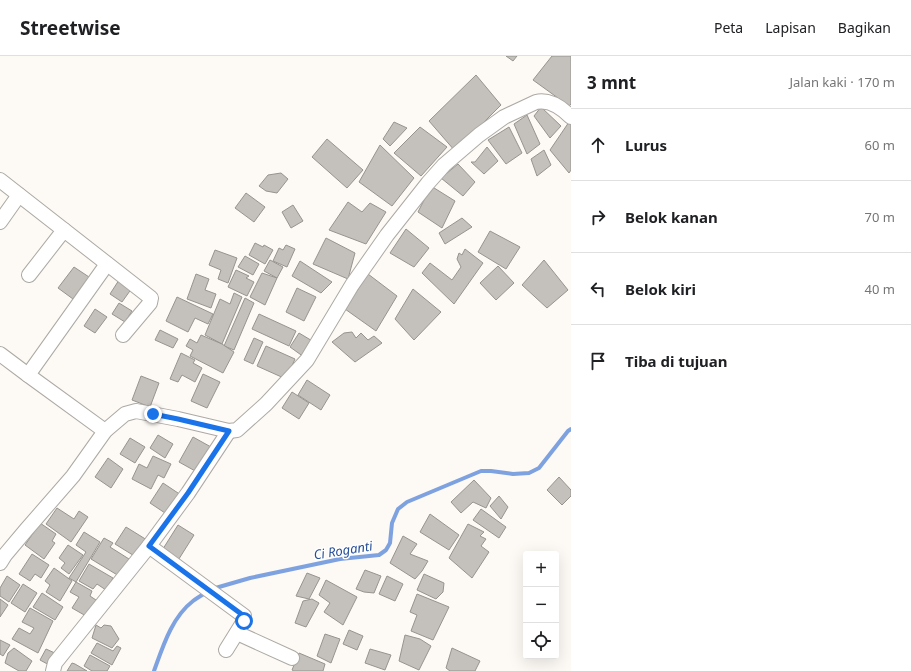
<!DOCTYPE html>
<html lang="id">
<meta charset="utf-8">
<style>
:root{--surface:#fff;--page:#f6f6f6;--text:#202124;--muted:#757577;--line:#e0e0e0}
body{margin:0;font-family:"Noto Sans",sans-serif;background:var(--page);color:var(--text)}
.controls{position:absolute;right:12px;bottom:12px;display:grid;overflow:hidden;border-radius:4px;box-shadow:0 4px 16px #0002}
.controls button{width:36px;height:36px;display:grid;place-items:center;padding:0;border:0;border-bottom:1px solid var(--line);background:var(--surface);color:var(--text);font:20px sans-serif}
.stop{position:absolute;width:12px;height:12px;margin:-9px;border:3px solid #1a73e8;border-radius:50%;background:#fff}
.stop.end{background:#1a73e8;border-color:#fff;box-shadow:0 1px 4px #0008}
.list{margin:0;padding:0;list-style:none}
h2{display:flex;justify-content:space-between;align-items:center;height:52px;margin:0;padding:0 16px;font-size:17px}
h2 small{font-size:13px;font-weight:400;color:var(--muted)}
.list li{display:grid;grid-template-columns:26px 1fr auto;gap:12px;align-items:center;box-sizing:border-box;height:72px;padding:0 16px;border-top:1px solid var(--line)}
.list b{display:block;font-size:15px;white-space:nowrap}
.list em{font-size:13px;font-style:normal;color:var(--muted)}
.icon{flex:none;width:22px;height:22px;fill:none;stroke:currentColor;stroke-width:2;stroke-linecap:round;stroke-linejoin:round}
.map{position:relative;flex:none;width:571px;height:615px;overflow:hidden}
header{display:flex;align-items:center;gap:24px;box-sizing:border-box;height:56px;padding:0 20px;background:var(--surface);border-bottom:1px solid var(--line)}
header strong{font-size:19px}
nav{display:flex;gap:22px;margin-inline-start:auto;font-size:14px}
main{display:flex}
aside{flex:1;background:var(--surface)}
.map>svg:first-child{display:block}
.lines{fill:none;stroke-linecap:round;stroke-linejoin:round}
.stream{stroke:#7ea2e0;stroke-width:4}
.building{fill:#c4c0bb;stroke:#97938f}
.minor-casing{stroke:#ada9a4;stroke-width:16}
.minor{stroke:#fff;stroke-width:14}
.route{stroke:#1a73e8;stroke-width:5}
.labels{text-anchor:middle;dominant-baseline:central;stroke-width:3;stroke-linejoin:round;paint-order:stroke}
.water-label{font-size:13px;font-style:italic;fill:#254e98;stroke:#fff}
</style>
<header>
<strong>Streetwise</strong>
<nav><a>Peta</a><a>Lapisan</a><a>Bagikan</a></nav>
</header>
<main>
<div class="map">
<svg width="571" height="615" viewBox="0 0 571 615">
<rect width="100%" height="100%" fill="#fdf9f4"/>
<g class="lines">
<!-- stream -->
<g class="stream">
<path d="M212,533L250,522L340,503L379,499L386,494L390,487L392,467L398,453L407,446L481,415H491L513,418L529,417L539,412L568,375L571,373"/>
<path d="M154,615C163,590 172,561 193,545C197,542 202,539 207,536"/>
</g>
</g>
<!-- building -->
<g class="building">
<path d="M506,0H517L513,5Z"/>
<path d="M552,0H571V48L569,50L533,24Z"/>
<path d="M476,19L501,49L455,95L429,65Z"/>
<path d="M541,51L561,70L550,82L534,60Z"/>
<path d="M527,59L540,88L527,98L514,68Z"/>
<path d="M394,66L407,72L390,90L383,83Z"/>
<path d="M569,66L571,67V114L569,117L550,94Z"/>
<path d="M420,71L447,91L421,120L394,97Z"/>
<path d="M509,71L522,97L506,108L488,84Z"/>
<path d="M327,83L363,114L347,132L312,101Z"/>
<path d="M380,89L414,122L392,150L359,126Z"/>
<path d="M487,91L498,105L484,118L471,106H475Z"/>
<path d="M544,94L551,109L537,120L531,103Z"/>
<path d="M458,108L475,126L463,140L441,122Z"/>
<path d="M281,117L288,123L277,137L266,135L259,130L268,119Z"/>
<path d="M431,130L455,145L442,172L418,156Z"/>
<path d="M246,137L265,151L254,166L235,152Z"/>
<path d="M348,146L362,156L370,147L386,156L366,188L329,174Z"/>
<path d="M293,149L303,165L291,172L282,156Z"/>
<path d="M462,162L472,171L445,188L439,177Z"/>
<path d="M406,173L429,192L414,211L390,197Z"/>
<path d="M490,175L520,191L506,213L478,196Z"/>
<path d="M326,182L355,197L348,223L313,208Z"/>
<path d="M255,187L263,191L264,189L273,194L265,208L249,199Z"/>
<path d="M286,189L295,193L287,211L273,205L279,192L283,194Z"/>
<path d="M465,193L483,207L454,248L422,217L430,207L452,224L461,211L457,203L459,197L462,199Z"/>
<path d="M215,194L237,202L228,227L218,223L221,214L209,209Z"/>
<path d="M245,200L259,208L253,219L238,211Z"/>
<path d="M270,204L283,211L277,222L264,215Z"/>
<path d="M544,204L568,234L547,252L522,229Z"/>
<path d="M300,205L332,226L321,237L292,220Z"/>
<path d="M498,210L514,227L496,244L480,227Z"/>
<path d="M74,211L89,221L73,243L58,232Z"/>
<path d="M236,214L249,220L246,222L254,226L247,240L228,231Z"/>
<path d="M262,217L277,222L265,249L250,241Z"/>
<path d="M196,218L209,223L205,234L216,238L211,252L187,243Z"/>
<path d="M368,218L397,240L376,275L345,253Z"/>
<path d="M119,224L132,232L122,246L110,238Z"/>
<path d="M297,232L316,241L304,265L286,256Z"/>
<path d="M413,233L441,256L414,284L395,263Z"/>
<path d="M234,237L242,241L222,288L205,279L220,243L230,248Z"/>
<path d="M177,241L213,258L208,268L195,262L188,276L166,265Z"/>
<path d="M245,242L254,247L234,294L224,290Z"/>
<path d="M119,247L132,255L125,266L112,258Z"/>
<path d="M95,253L107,261L95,277L84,270Z"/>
<path d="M259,258L296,275L289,290L252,273Z"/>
<path d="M160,274L178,283L173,292L155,284Z"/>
<path d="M352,276L356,282L361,277L368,284L374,280L382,287L355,306L332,286L344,277Z"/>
<path d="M299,277L314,286L304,301L290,291Z"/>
<path d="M201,279L222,288L234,296L223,317L190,300L193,294L186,290L190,283L197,287Z"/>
<path d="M254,282L263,286L253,308L244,304Z"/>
<path d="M266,290L295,303L286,323L257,310Z"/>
<path d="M181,297L195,304L193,307L202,312L195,326L182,319L178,326L170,323Z"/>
<path d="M203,318L220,326L207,352L191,345Z"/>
<path d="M141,320L159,327L150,351L132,344Z"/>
<path d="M307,324L330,339L321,354L298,339Z"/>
<path d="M292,336L309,347L299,363L282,352Z"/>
<path d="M158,379L173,388L165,402L150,392Z"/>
<path d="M193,381L211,391L197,416L179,406Z"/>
<path d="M130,382L145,391L135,407L120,398Z"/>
<path d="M153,400L171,408L164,422L158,419L151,433L132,423L139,408L147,412Z"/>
<path d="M108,402L123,413L111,432L95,421Z"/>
<path d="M559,421L571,434V440L562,449L547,434Z"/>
<path d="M474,424L491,442L486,452L473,446L461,457L451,446Z"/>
<path d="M163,427L181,439L168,459L150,447Z"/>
<path d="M499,440L508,451L501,463L490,450Z"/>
<path d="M57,452L74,463L79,455L88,461L71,486L46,468Z"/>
<path d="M481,453L506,471L499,482L473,464Z"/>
<path d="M430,458L459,479L449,494L420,476Z"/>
<path d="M40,467L56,478L52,485L55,487L44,503L25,489Z"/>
<path d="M468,468L484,476L480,480L486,483L481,490L489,496L472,522L449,502Z"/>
<path d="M178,469L194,479L177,506L161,496Z"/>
<path d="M126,471L147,484L136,501L115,488Z"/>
<path d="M84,476L100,486L76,526L69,522L86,496L76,489Z"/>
<path d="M403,480L417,488L410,498L428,505L422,515L415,523L390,507Z"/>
<path d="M104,482L113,487L110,491L129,503L119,520L91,503Z"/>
<path d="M68,489L83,499L69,518L61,512L65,507L59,502Z"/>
<path d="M32,498L49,509L41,522L35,518L30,525L19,518Z"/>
<path d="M89,508L113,522L106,534L97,528L93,533L79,525Z"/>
<path d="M54,512L72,525L60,545L46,536L50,529L45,525Z"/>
<path d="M365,514L381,520L374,537L364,536L356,533Z"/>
<path d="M307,517L320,522L309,543L296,540Z"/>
<path d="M424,518L444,527L443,536L436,543L417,534Z"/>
<path d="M7,520L20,529L9,546L0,540V532Z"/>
<path d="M387,520L403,528L395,545L379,538Z"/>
<path d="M326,524L357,541L343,569L324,556L330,547L319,539Z"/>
<path d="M76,526L92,535L90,540L96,544L86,560L72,552L79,541L70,536Z"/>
<path d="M23,528L37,537L25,556L11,547Z"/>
<path d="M42,537L63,551L55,564L33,551Z"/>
<path d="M417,538L449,551L433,584L411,575L417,559L410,556Z"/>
<path d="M0,543L8,549L0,561Z"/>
<path d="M312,543L319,547L306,571L295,567L303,545Z"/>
<path d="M30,552L53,565L38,597L12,583L19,572L30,578L34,572L22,566Z"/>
<path d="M96,569L101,572L104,569L111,570L119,583L112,592L92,582Z"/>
<path d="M349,574L363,580L357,594L343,588Z"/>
<path d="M325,578L340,583L331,607L317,600Z"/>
<path d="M405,579L420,583L431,590L419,614L399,605Z"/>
<path d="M0,584L10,589L3,600L0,598Z"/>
<path d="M97,587L113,595L117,590L121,592L112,609L91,597Z"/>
<path d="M14,592L32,605L26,615H19L5,607L8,597Z"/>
<path d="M452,592L480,605L475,615H450L446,612Z"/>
<path d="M46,593L57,598L51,610L40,604Z"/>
<path d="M370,593L391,599L385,614L365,607Z"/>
<path d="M299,597L325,608L323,615H294L292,614Z"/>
<path d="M90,599L110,610L107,615H92L84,610Z"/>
<path d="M72,607L75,608L87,615H67Z"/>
</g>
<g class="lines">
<defs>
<g id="minor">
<path d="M0,124L151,242L150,247L123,279"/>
<path d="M0,166L19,139"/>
<path d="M29,219L64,174"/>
<path d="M0,298L28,319L105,375"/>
<path d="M28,319L107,208"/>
<path d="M149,490L244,560V565L226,594"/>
<path d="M0,507L5,499L26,474L73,420L105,375L125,358L136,355L178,363L229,375L237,374L266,348L307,304L352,229L387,179L428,127L444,109L479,79L504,61L536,46C549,43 562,52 571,61"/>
<path d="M237,577L292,602"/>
<path d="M53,615L55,607L149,490L188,437L229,375"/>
</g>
</defs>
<!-- minor casing -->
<use href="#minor" class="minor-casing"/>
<!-- minor -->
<use href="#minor" class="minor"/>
</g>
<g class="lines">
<!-- route -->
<path class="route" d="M153,358L178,363L229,375L188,437L149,490L244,560V565"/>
</g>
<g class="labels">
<!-- water labels -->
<g class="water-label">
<text transform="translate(343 494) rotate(-9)">Ci Roganti</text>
</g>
</g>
</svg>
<div class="controls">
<button>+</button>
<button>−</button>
<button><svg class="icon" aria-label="locate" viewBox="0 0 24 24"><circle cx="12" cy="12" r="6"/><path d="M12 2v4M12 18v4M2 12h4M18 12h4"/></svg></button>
</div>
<div class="stop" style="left:244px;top:565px"></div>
<div class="stop end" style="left:153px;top:358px"></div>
</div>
<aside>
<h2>3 mnt<small>Jalan kaki · 170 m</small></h2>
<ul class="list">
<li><svg class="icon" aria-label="ahead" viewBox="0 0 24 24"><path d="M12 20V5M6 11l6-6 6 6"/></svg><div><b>Lurus</b></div><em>60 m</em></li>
<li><svg class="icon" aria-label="right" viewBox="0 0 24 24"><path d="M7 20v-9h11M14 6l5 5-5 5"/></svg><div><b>Belok kanan</b></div><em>70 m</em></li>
<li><svg class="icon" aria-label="left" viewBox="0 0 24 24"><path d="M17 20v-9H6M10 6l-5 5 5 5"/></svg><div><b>Belok kiri</b></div><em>40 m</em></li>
<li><svg class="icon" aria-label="arrive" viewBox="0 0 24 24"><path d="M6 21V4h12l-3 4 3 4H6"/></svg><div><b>Tiba di tujuan</b></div></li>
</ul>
</aside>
</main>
